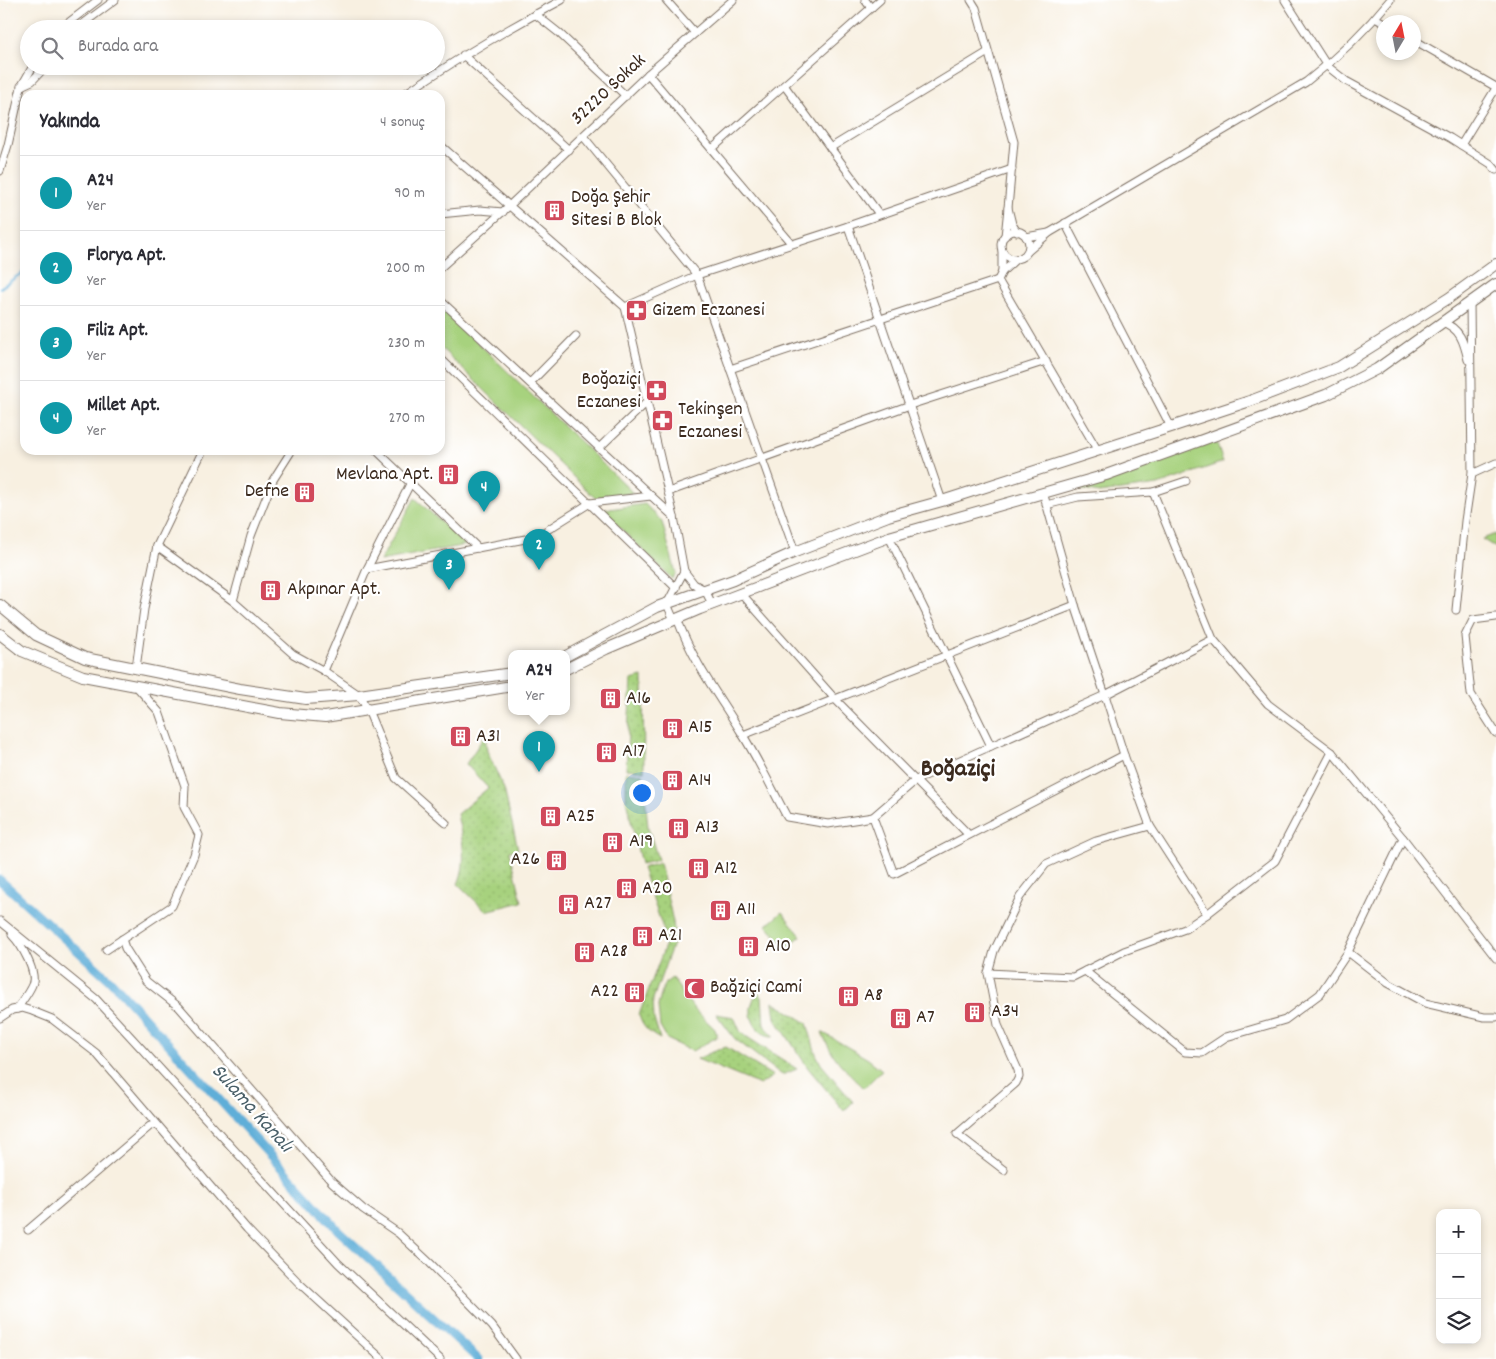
<!DOCTYPE html>
<html lang="tr">
<meta charset="utf-8">
<style>
:root{--surface:#fff;--page:#f7f7f7;--text:#2b2b33;--muted:#7c7c81;--line:#e1e1e2;--accent:#7c3aed}
body{margin:0;font-family:Dekko,sans-serif;background:var(--page);color:var(--text)}
.controls{position:absolute;right:15px;bottom:15px;display:grid;overflow:hidden;border-radius:10px;box-shadow:0 2px 8px #0003}
.controls button{width:45px;height:45px;display:grid;place-items:center;padding:0;border:0;border-bottom:1px solid var(--line);background:var(--surface);color:var(--text);font:25px sans-serif}
.compass{position:absolute;left:1376px;top:15px;width:45px;height:45px;border-radius:50%;background:var(--surface);box-shadow:0 2px 8px #0003;rotate:10deg}
.you{position:absolute;left:641px;top:792px;width:18px;height:18px;margin:-12px;border:4px solid #fff;border-radius:50%;background:#1a73e8;box-shadow:0 0 0 8px #1a73e833}
.badge{display:grid;place-items:center;width:32px;height:32px;border-radius:50%;background:var(--accent);color:#fff;font-size:16px;font-weight:700}
.pin{position:absolute;translate:-50% -41px;filter:drop-shadow(0 1px 2px #0008)}
.pin::after{content:'';position:absolute;top:26px;width:18px;height:15px;background:inherit;clip-path:polygon(0 0,100% 0,50% 100%)}
.popup{position:absolute;left:508px;top:650px;width:62px;height:65px;box-sizing:border-box;display:grid;place-content:center;border-radius:10px;background:var(--surface);filter:drop-shadow(0 1px 4px #0005);font-size:16px;white-space:nowrap;color:var(--muted)}
.popup b{font-size:19px;color:var(--text)}
.popup::after{content:'';position:absolute;left:50%;top:100%;margin-left:-10px;border:10px solid transparent;border-top-color:var(--surface)}
.list{margin:0;padding:0;list-style:none}
h2{display:flex;justify-content:space-between;align-items:center;height:65px;margin:0;padding:0 20px;font-size:21px}
h2 small{font-size:16px;font-weight:400;color:var(--muted)}
.list li{display:grid;grid-template-columns:32px 1fr auto;gap:15px;align-items:center;box-sizing:border-box;height:75px;padding:0 20px;border-top:1px solid var(--line)}
.list b{display:block;font-size:19px;white-space:nowrap}
.list p{margin:0;font-size:16px;white-space:nowrap;color:var(--muted)}
.list em{font-size:16px;font-style:normal;color:var(--muted)}
.icon{flex:none;width:28px;height:28px;fill:none;stroke:currentColor;stroke-width:2;stroke-linecap:round;stroke-linejoin:round}
.map{position:relative;flex:none;width:1496px;height:1359px;overflow:hidden}
.search{position:absolute;background:var(--surface);box-shadow:0 2px 8px #0003;left:20px;top:20px;width:425px;height:55px;display:flex;align-items:center;gap:12px;box-sizing:border-box;padding:0 18px;border-radius:28px;color:var(--muted);font-size:19px}
.panel{position:absolute;background:var(--surface);box-shadow:0 2px 8px #0003;left:20px;top:90px;width:425px;height:365px;border-radius:15px}
.map>svg:first-child{display:block}
.grass{fill:url(#grass-dots);stroke:#717e4e}
.park{fill:#a7d27e;stroke:#717e4e}
.lines{fill:none;stroke-linecap:round;stroke-linejoin:round}
.stream{stroke:#5eaed8;stroke-width:2.5}
.canal{stroke:#5eaed8;stroke-width:9}
.street-casing{stroke:#7d6f62;stroke-width:9}
.secondary-casing{stroke:#7d6f62;stroke-width:12}
.street{stroke:#fff;stroke-width:7}
.secondary{stroke:#fff;stroke-width:10}
.labels{text-anchor:middle;dominant-baseline:central;stroke-width:4.5;stroke-linejoin:round;paint-order:stroke}
.street-label{font-size:20px;fill:#3b2a1e;stroke:#fff}
.poi-label{font-size:20px;fill:#3b2a1e;stroke:#fff;text-anchor:start}
.water-label{font-size:21px;font-style:italic;fill:#495f68;stroke:#fff}
.district-label{font-size:25px;font-weight:bold;fill:#3b2a1e;stroke:#fff}
</style>
<div class="map">
<svg width="1496" height="1359" viewBox="0 0 1496 1359">
<defs>
<pattern id="grass-dots" width="8" height="8" patternUnits="userSpaceOnUse" patternTransform="scale(1.25)"><rect width="8" height="8" fill="#a7d27e"/><path d="M2 2h.1M6 6h.1" fill="none" stroke="#91b46c" stroke-width="1.8" stroke-linecap="round"/></pattern>
</defs>
<rect width="100%" height="100%" fill="#fff"/>
<filter id="ink" filterUnits="userSpaceOnUse"><feTurbulence type="fractalNoise" baseFrequency=".02" numOctaves="2"/><feDisplacementMap in="SourceGraphic" scale="10" xChannelSelector="R" yChannelSelector="G"/><feConvolveMatrix kernelMatrix="1 2 1 2 8 2 1 2 1" color-interpolation-filters="sRGB"/></filter>
<filter id="wash" filterUnits="userSpaceOnUse"><feTurbulence type="fractalNoise" baseFrequency=".0096" numOctaves="4" result="noise"/><feDisplacementMap in="SourceGraphic" scale="20" xChannelSelector="R" yChannelSelector="G"/><feGaussianBlur stdDeviation="1.12" result="paint"/><feColorMatrix in="noise" values="0 0 0 0 0 0 0 0 0 0 0 0 0 0 0 0 0 1.4 0 .05"/><feComposite in="paint" operator="in"/></filter>
<g filter="url(#wash)">
<rect width="100%" height="100%" fill="#f8f0e1"/>
<!-- grass -->
<g class="grass">
<path d="M643,677L644,771L626,769L631,680Z"/>
<path d="M485,735L487,751L504,789L518,849L510,851L522,902L486,911L458,884C468,861 462,838 457,814L488,788L466,764Z"/>
<path d="M626,772L643,774L648,827L658,860L641,864L626,800Z"/>
<path d="M660,863L673,922L675,938L653,999L654,1019L660,1039C649,1033 642,1027 639,1015L665,946L666,937L642,868Z"/>
<path d="M757,991L762,997L764,1025L774,1036C760,1037 749,1021 751,1007C752,1002 755,996 757,991Z"/>
<path d="M773,1002L807,1023L816,1054L821,1064L853,1102L844,1111L808,1068L775,1018Z"/>
<path d="M716,1014L734,1017L741,1033L797,1069L782,1075L735,1039Z"/>
<path d="M726,1047L773,1076L760,1085L697,1059L712,1052Z"/>
</g>
<!-- park -->
<g class="park">
<path d="M440,306L633,493L595,498L440,347Z"/>
<path d="M1216,441L1223,462L1158,485L1099,493L1078,489Z"/>
<path d="M415,498L466,545L380,561Z"/>
<path d="M645,504L662,522L676,573L672,579L602,510Z"/>
<path d="M1496,534V548L1482,539Z"/>
<path d="M782,912L801,936L786,948L767,925Z"/>
<path d="M672,978L694,1009L715,1029L717,1037L692,1051L667,1039L660,1027L658,1006L664,984Z"/>
<path d="M822,1032L868,1059L882,1070L864,1088C844,1068 832,1059 822,1032Z"/>
</g>
<g class="lines">
<!-- stream -->
<path class="stream" d="M0,288L25,271"/>
<!-- canal -->
<path class="canal" d="M0,880L111,981L339,1231L478,1359"/>
</g>
</g>
<g filter="url(#ink)">
<g class="lines">
<defs>
<g id="street">
<path d="M666,0L695,33"/>
<path d="M865,0L871,8"/>
<path d="M971,0L976,8L1014,142L1008,208"/>
<path d="M1285,0L1327,66L1346,81L1450,138L1491,164L1496,170"/>
<path d="M535,14L559,33L626,96"/>
<path d="M1375,18L1384,23"/>
<path d="M60,29L98,0"/>
<path d="M76,29L115,0"/>
<path d="M1414,40L1496,87"/>
<path d="M463,55L569,150"/>
<path d="M648,74L791,243"/>
<path d="M784,85L879,214"/>
<path d="M21,86L32,81L46,66"/>
<path d="M403,95C455,60 507,29 562,0"/>
<path d="M583,136L697,275L795,552"/>
<path d="M440,145L625,307L674,517L684,571L667,604L674,620"/>
<path d="M1461,145L1496,88"/>
<path d="M830,148L988,52"/>
<path d="M712,149L880,0"/>
<path d="M0,171L8,145L21,87L33,66"/>
<path d="M440,214L480,210L503,212"/>
<path d="M1065,223L1171,427"/>
<path d="M848,226L942,501"/>
<circle cx="1015" cy="245" r="14"/>
<path d="M1049,233L1306,82C1337,58 1365,31 1390,0"/>
<path d="M1005,236L1008,208L1012,224L1017,232"/>
<path d="M1026,237L1049,233L1028,251"/>
<path d="M1002,251V272L1016,259"/>
<path d="M440,268L509,206L648,74L733,0"/>
<path d="M1002,272L998,280L1098,451"/>
<path d="M440,300L674,517"/>
<path d="M625,307L697,275L848,226L1012,169"/>
<path d="M1442,322C1460,328 1464,342 1468,360"/>
<path d="M440,358L676,588"/>
<path d="M730,369L998,280"/>
<path d="M530,383L576,336"/>
<path d="M599,448L647,402"/>
<path d="M376,450L478,548"/>
<path d="M1472,474L1496,463"/>
<path d="M668,492L910,405L1046,361"/>
<path d="M1043,492L1075,605L1105,695L1213,639"/>
<path d="M1046,505L1078,497L1153,492L1186,481"/>
<path d="M889,537L991,746L1105,695L1124,755L1150,826L1096,841L1046,864L1020,897L994,951L988,973L998,1025L1018,1070L1019,1077L1016,1083L957,1134L1004,1170"/>
<path d="M157,546L233,601L293,654L324,671L359,695L368,710L396,778L446,823"/>
<path d="M367,569L536,537L590,503L651,496"/>
<path d="M684,571L694,584L705,590L712,604"/>
<path d="M741,593L835,699L968,834"/>
<path d="M233,601L251,536L273,480L292,450"/>
<path d="M1456,610L1465,521L1472,474L1470,302"/>
<path d="M1496,617L1473,620L1465,636L1471,694L1496,733"/>
<path d="M677,618C692,660 718,695 741,732C758,759 772,789 787,817L828,824L873,817"/>
<path d="M136,668L144,609L157,546L203,450"/>
<path d="M324,671L367,569L411,482"/>
<path d="M743,735L1075,605"/>
<path d="M991,746L916,780L873,817L894,874L1124,755"/>
<path d="M1150,826L1207,914L1275,861L1332,752"/>
<path d="M1403,838L1496,958"/>
<path d="M0,921L96,999L338,1263L440,1359"/>
<path d="M12,935C21,944 38,973 32,985C28,994 22,1001 17,1009"/>
<path d="M122,939L125,948L146,981L179,1007L332,1182L363,1209L398,1233L430,1263L492,1326L516,1359"/>
<path d="M106,950L172,906L194,855L199,835L184,807L185,786L159,712L136,686"/>
<path d="M1348,952L1388,983L1425,1003L1484,1017H1496"/>
<path d="M1085,971L1185,1052L1202,1053L1226,1037L1285,1020L1320,994L1348,952L1403,838L1332,752L1268,704L1213,639L1153,492"/>
<path d="M988,973L1073,977L1124,951L1185,929L1207,914"/>
<path d="M0,1018L12,1010L22,1008L32,1011L52,1019L96,1053L247,1229L299,1283L382,1359"/>
<path d="M28,1230L150,1126L156,1124"/>
</g>
<g id="secondary">
<path d="M0,605L36,635L85,658L240,689L306,699L359,695L512,673"/>
<path d="M0,634L22,651L83,676L280,713L325,717L512,686"/>
<path d="M566,656L657,607L733,580L795,552L888,516L942,501L1174,426L1250,401L1339,367L1449,298L1496,264"/>
<path d="M566,669L606,649L700,609L889,537L1106,475L1326,395L1377,369L1496,284"/>
</g>
</defs>
<!-- street casing -->
<use href="#street" class="street-casing"/>
<!-- secondary casing -->
<use href="#secondary" class="secondary-casing"/>
<!-- street -->
<use href="#street" class="street"/>
<!-- secondary -->
<use href="#secondary" class="secondary"/>
</g>
</g>
<!-- icons -->
<defs>
<symbol id="building-square" viewBox="-11 -11 22 22"><rect x="-9" y="-9" width="18" height="18" rx="4" fill="#d1495b" stroke="#fff"/><path d="M-4-6H4V6H1V3H-1V6H-4ZM-2.5-4.3h1.7v1.8h-1.7ZM.8-4.3h1.7v1.8H.8ZM-2.5-1h1.7V.8h-1.7ZM.8-1h1.7V.8H.8Z" fill="#fff"/></symbol>
<symbol id="pharmacy-square" viewBox="-11 -11 22 22"><rect x="-9" y="-9" width="18" height="18" rx="4" fill="#d1495b" stroke="#fff"/><path d="M-2-6h4v4h4v4h-4v4h-4v-4h-4v-4h4Z" fill="#fff"/></symbol>
<symbol id="mosque-square" viewBox="-11 -11 22 22"><rect x="-9" y="-9" width="18" height="18" rx="4" fill="#d1495b" stroke="#fff"/><path d="M3.5-4.9A6 6 0 1 0 3.5 4.9A5 5 0 1 1 3.5-4.9Z" fill="#fff"/></symbol>
</defs>
<g fill-rule="evenodd">
<use href="#building-square" x="542" y="198" width="25" height="25"/>
<use href="#pharmacy-square" x="624" y="298" width="25" height="25"/>
<use href="#pharmacy-square" x="644" y="378" width="25" height="25"/>
<use href="#pharmacy-square" x="650" y="408" width="25" height="25"/>
<use href="#building-square" x="436" y="462" width="25" height="25"/>
<use href="#building-square" x="292" y="480" width="25" height="25"/>
<use href="#building-square" x="258" y="578" width="25" height="25"/>
<use href="#building-square" x="598" y="686" width="25" height="25"/>
<use href="#building-square" x="660" y="716" width="25" height="25"/>
<use href="#building-square" x="448" y="724" width="25" height="25"/>
<use href="#building-square" x="594" y="740" width="25" height="25"/>
<use href="#building-square" x="660" y="768" width="25" height="25"/>
<use href="#building-square" x="538" y="804" width="25" height="25"/>
<use href="#building-square" x="666" y="816" width="25" height="25"/>
<use href="#building-square" x="600" y="830" width="25" height="25"/>
<use href="#building-square" x="544" y="848" width="25" height="25"/>
<use href="#building-square" x="686" y="856" width="25" height="25"/>
<use href="#building-square" x="614" y="876" width="25" height="25"/>
<use href="#building-square" x="556" y="892" width="25" height="25"/>
<use href="#building-square" x="708" y="898" width="25" height="25"/>
<use href="#building-square" x="630" y="924" width="25" height="25"/>
<use href="#building-square" x="736" y="934" width="25" height="25"/>
<use href="#building-square" x="572" y="940" width="25" height="25"/>
<use href="#mosque-square" x="682" y="976" width="25" height="25"/>
<use href="#building-square" x="622" y="980" width="25" height="25"/>
<use href="#building-square" x="836" y="984" width="25" height="25"/>
<use href="#building-square" x="962" y="1000" width="25" height="25"/>
<use href="#building-square" x="888" y="1006" width="25" height="25"/>
</g>
<g class="labels">
<!-- street labels -->
<g class="street-label">
<text transform="translate(609 90) rotate(-43)">32220 Sokak</text>
</g>
<!-- poi labels -->
<g class="poi-label">
<text x="571" y="198">Doğa Şehir<tspan x="571" dy="23">Sitesi B Blok</tspan></text>
<text x="652" y="311">Gizem Eczanesi</text>
<text x="641" y="380" text-anchor="end">Boğaziçi<tspan x="641" dy="23">Eczanesi</tspan></text>
<text x="678" y="410">Tekinşen<tspan x="678" dy="23">Eczanesi</tspan></text>
<text x="433" y="475" text-anchor="end">Mevlana Apt.</text>
<text x="289" y="492" text-anchor="end">Defne</text>
<text x="287" y="590">Akpınar Apt.</text>
<text x="626" y="699">A16</text>
<text x="688" y="728">A15</text>
<text x="476" y="737">A31</text>
<text x="622" y="752">A17</text>
<text x="688" y="781">A14</text>
<text x="566" y="817">A25</text>
<text x="695" y="828">A13</text>
<text x="629" y="842">A19</text>
<text x="540" y="860" text-anchor="end">A26</text>
<text x="714" y="869">A12</text>
<text x="642" y="889">A20</text>
<text x="584" y="904">A27</text>
<text x="736" y="910">A11</text>
<text x="658" y="936">A21</text>
<text x="765" y="947">A10</text>
<text x="600" y="952">A28</text>
<text x="710" y="988">Bağziçi Cami</text>
<text x="619" y="992" text-anchor="end">A22</text>
<text x="864" y="996">A8</text>
<text x="991" y="1012">A34</text>
<text x="916" y="1018">A7</text>
</g>
<!-- water labels -->
<g class="water-label">
<text transform="translate(251 1109) rotate(48)">Sulama Kanalı</text>
</g>
<!-- district labels -->
<g class="district-label">
<text x="958" y="770">Boğaziçi</text>
</g>
</g>
</svg>
<div class="controls">
<button>+</button>
<button>−</button>
<button><svg class="icon" aria-label="layers" viewBox="0 0 24 24"><path d="M12 4l9 5-9 5-9-5zM3 14l9 5 9-5"/></svg></button>
</div>
<svg class="compass" viewBox="-18 -18 36 36"><path d="M0-13l5 13h-10z" fill="#e53935"/><path d="M0 13l5-13h-10z" fill="#7c7c81"/></svg>
<div class="you"></div>
<div class="pin badge" style="left:539px;top:772px;background:#0f9aa8">1</div>
<div class="popup"><b>A24</b>Yer</div>
<div class="pin badge" style="left:539px;top:570px;background:#0f9aa8">2</div>
<div class="pin badge" style="left:449px;top:590px;background:#0f9aa8">3</div>
<div class="pin badge" style="left:484px;top:512px;background:#0f9aa8">4</div>
<div class="search"><svg class="icon" aria-label="search" viewBox="0 0 24 24"><circle cx="10" cy="10" r="6"/><path d="M15 15l6 6"/></svg>Burada ara</div>
<section class="panel">
<h2>Yakında<small>4 sonuç</small></h2>
<ul class="list">
<li><span class="badge" style="background:#0f9aa8">1</span><div><b>A24</b><p>Yer</p></div><em>90 m</em></li>
<li><span class="badge" style="background:#0f9aa8">2</span><div><b>Florya Apt.</b><p>Yer</p></div><em>200 m</em></li>
<li><span class="badge" style="background:#0f9aa8">3</span><div><b>Filiz Apt.</b><p>Yer</p></div><em>230 m</em></li>
<li><span class="badge" style="background:#0f9aa8">4</span><div><b>Millet Apt.</b><p>Yer</p></div><em>270 m</em></li>
</ul>
</section>
</div>
